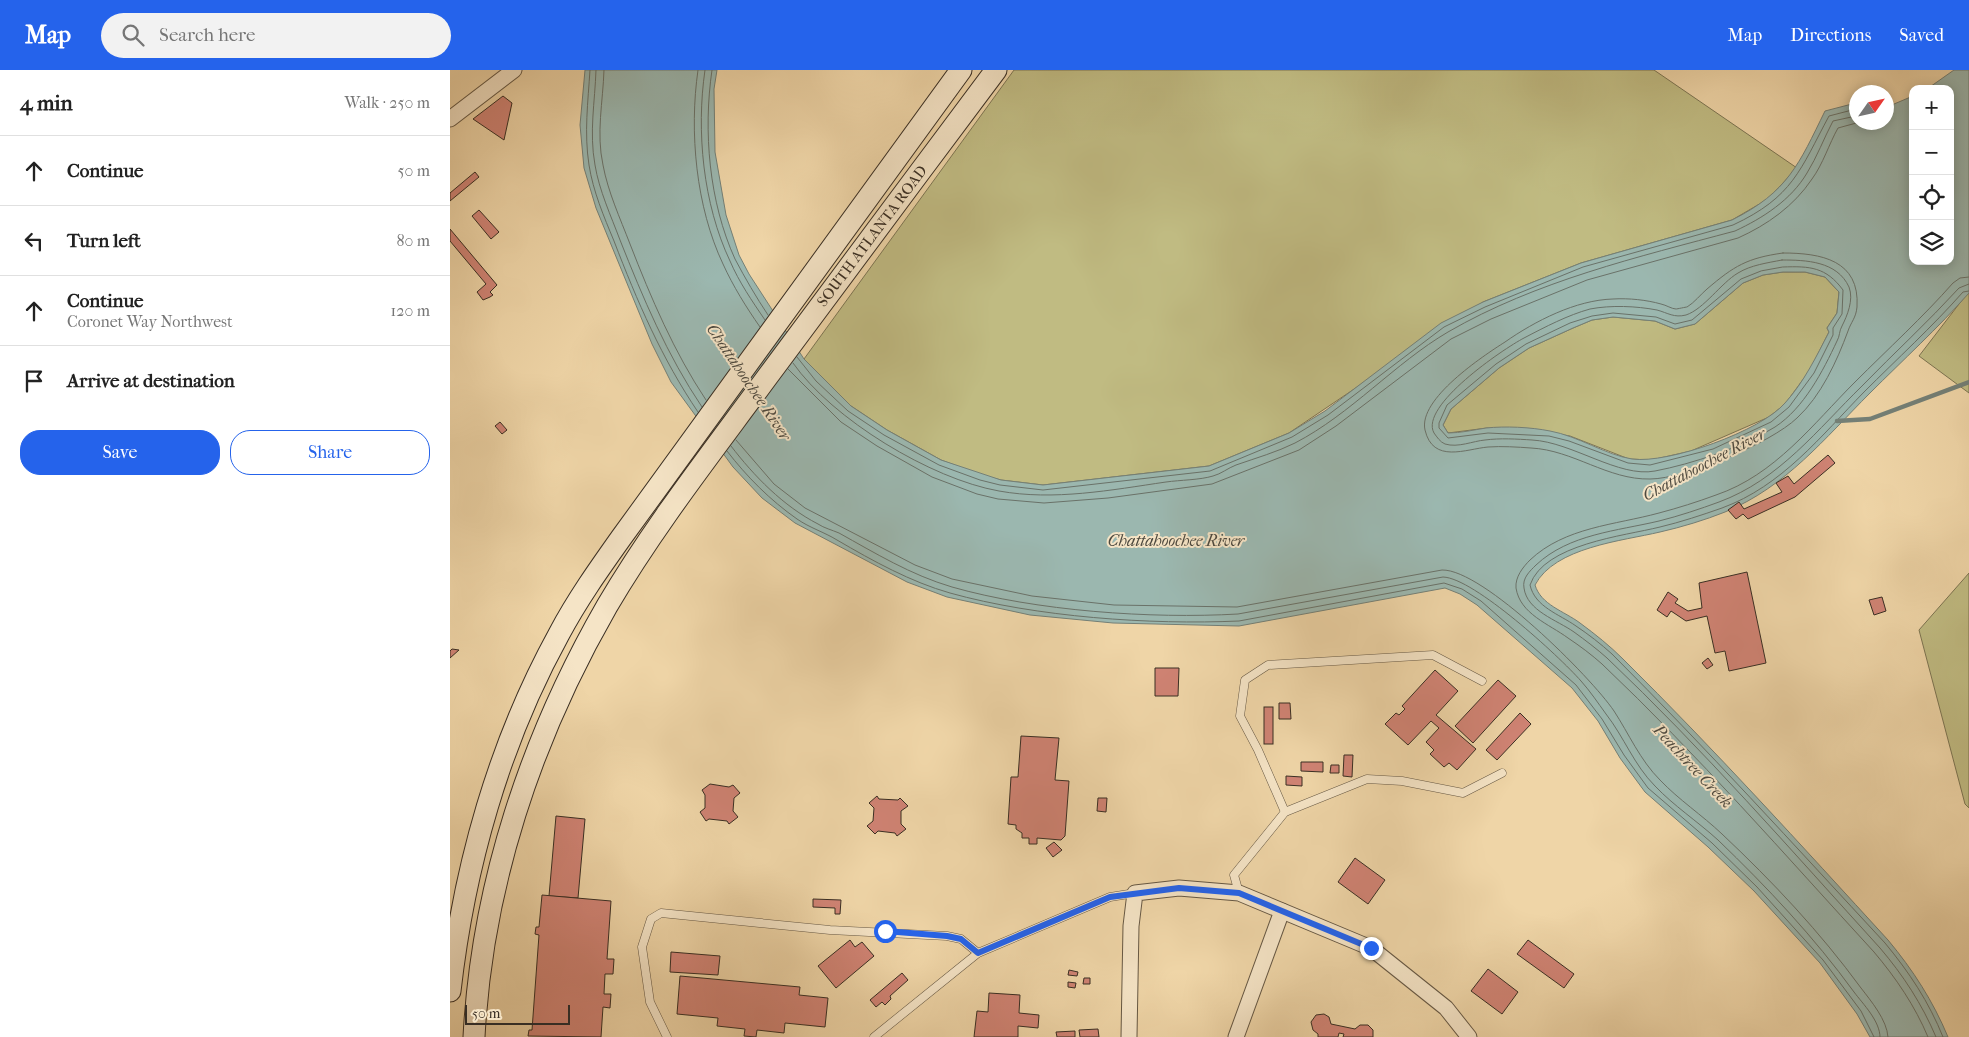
<!DOCTYPE html>
<meta charset="utf-8">
<style>
:root{--surface:#fff;--page:#f2f2f2;--text:#222;--muted:#767676;--line:#e0e0e0;--accent:#2563eb}
body{margin:0;font-family:"IM FELL French Canon",serif;background:var(--page);color:var(--text)}
.controls{position:absolute;right:15px;top:15px;display:grid;overflow:hidden;border-radius:10px;box-shadow:0 2px 12px #0003}
.controls button{width:45px;height:45px;display:grid;place-items:center;padding:0;border:0;border-bottom:1px solid var(--line);background:var(--surface);color:var(--text);font:25px sans-serif}
.compass{position:absolute;left:1399px;top:15px;width:45px;height:45px;border-radius:50%;background:var(--surface);box-shadow:0 2px 12px #0003;rotate:56deg}
.scale{position:absolute;left:15px;bottom:12px;width:105px;box-sizing:border-box;padding-left:5px;border:2px solid #392e23;border-top:0;font-size:14px;line-height:18px;white-space:nowrap;color:#392e23;-webkit-text-stroke:4px #f5e4c6;paint-order:stroke}
.stop{position:absolute;width:15px;height:15px;margin:-11px;border:4px solid #2563eb;border-radius:50%;background:#fff}
.stop.end{background:#2563eb;border-color:#fff;box-shadow:0 1px 5px #0008}
.list{margin:0;padding:0;list-style:none}
h2{display:flex;justify-content:space-between;align-items:center;height:65px;margin:0;padding:0 20px;font-size:21px}
h2 small{font-size:16px;font-weight:400;color:var(--muted)}
.list li{display:grid;grid-template-columns:32px 1fr auto;gap:15px;align-items:center;box-sizing:border-box;height:70px;padding:0 20px;border-top:1px solid var(--line)}
.list b{display:block;font-size:19px;white-space:nowrap}
.list p{margin:0;font-size:16px;white-space:nowrap;color:var(--muted)}
.list em{font-size:16px;font-style:normal;color:var(--muted)}
.actions{display:flex;gap:10px;padding:15px 20px}
.actions a{flex:1;padding:11px 0;border:1px solid var(--accent);border-radius:20px;text-align:center;font-size:18px;color:var(--accent)}
.actions .main{background:var(--accent);color:#fff}
.icon{flex:none;width:28px;height:28px;fill:none;stroke:currentColor;stroke-width:2;stroke-linecap:round;stroke-linejoin:round}
.map{position:relative;flex:none;width:1519px;height:967px;overflow:hidden}
header{display:flex;align-items:center;gap:30px;box-sizing:border-box;height:70px;padding:0 25px;background:var(--accent);color:#fff}
header strong{font-size:24px}
nav{display:flex;gap:28px;margin-inline-start:auto;font-size:18px}
.search{width:350px;height:45px;background:var(--page);display:flex;align-items:center;gap:12px;box-sizing:border-box;padding:0 18px;border-radius:28px;color:var(--muted);font-size:19px}
main{display:flex}
aside{flex:1;background:var(--surface)}
.map>svg:first-child{display:block}
.green{fill:#c0bb82;stroke:#7c7452}
.water{fill:#9bb7af;stroke:#748077;fill-rule:evenodd}
.lines{fill:none;stroke-linecap:round;stroke-linejoin:round}
.shore{stroke:#6a7269;stroke-width:1}
.stream{stroke:#748077;stroke-width:4.5}
.building{fill:#d08374;stroke:#392e23}
.service-casing{stroke:#665844;stroke-width:9}
.minor-casing{stroke:#665844;stroke-width:17}
.secondary-casing{stroke:#392e23;stroke-width:23}
.service{stroke:#f5e4c6;stroke-width:8}
.minor{stroke:#f5e4c6;stroke-width:15}
.secondary{stroke:#f5e4c6;stroke-width:21}
.route{stroke:#2563eb;stroke-width:6}
.labels{text-anchor:middle;dominant-baseline:central;stroke-width:4;stroke-linejoin:round;paint-order:stroke}
.street-label{font-size:15px;fill:#392e23;stroke:#f5e4c6}
.water-label{font-size:16px;font-style:italic;fill:#4d493f;stroke:#f5e4c6}
</style>
<header>
<strong>Map</strong>
<div class="search"><svg class="icon" aria-label="search" viewBox="0 0 24 24"><circle cx="10" cy="10" r="6"/><path d="M15 15l6 6"/></svg>Search here</div>
<nav><a>Map</a><a>Directions</a><a>Saved</a></nav>
</header>
<main>
<aside>
<h2>4 min<small>Walk · 250 m</small></h2>
<ul class="list">
<li><svg class="icon" aria-label="ahead" viewBox="0 0 24 24"><path d="M12 20V5M6 11l6-6 6 6"/></svg><div><b>Continue</b></div><em>50 m</em></li>
<li><svg class="icon" aria-label="left" viewBox="0 0 24 24"><path d="M17 20v-9H6M10 6l-5 5 5 5"/></svg><div><b>Turn left</b></div><em>80 m</em></li>
<li><svg class="icon" aria-label="ahead" viewBox="0 0 24 24"><path d="M12 20V5M6 11l6-6 6 6"/></svg><div><b>Continue</b><p>Coronet Way Northwest</p></div><em>120 m</em></li>
<li><svg class="icon" aria-label="arrive" viewBox="0 0 24 24"><path d="M6 21V4h12l-3 4 3 4H6"/></svg><div><b>Arrive at destination</b></div></li>
</ul>
<div class="actions"><a class="main">Save</a><a>Share</a></div>
</aside>
<div class="map">
<svg width="1519" height="967" viewBox="0 0 1519 967">
<rect width="100%" height="100%" fill="#efd5a7"/>
<filter id="stains"><feTurbulence type="fractalNoise" baseFrequency=".004" numOctaves="4"/><feColorMatrix values="0 0 0 0 .2 0 0 0 0 .09 0 0 0 0 .02 0 0 0 .5 -.17"/></filter>
<radialGradient id="worn" r=".72"><stop offset=".6" stop-color="#630" stop-opacity="0"/><stop offset="1" stop-color="#630" stop-opacity=".3"/></radialGradient>
<!-- green -->
<g class="green">
<path d="M564,0H1204L1347,98L1318,129L1282,150L1131,193L1033,232L839,363L759,396L593,415L551,410L531,405L491,390L437,360L401,336L354,289Z"/>
<path d="M1333,202H1355L1375,207L1389,222L1387,243L1377,258L1379,262L1360,300L1335,334L1319,347L1241,381L1201,390L1179,389L1120,366L1079,359L1037,358L998,363L993,355L1001,339L1049,298L1079,278L1123,258L1142,250L1163,247L1205,251L1225,259L1245,254L1293,213L1313,205Z"/>
<path d="M1519,221V323L1469,286Z"/>
<path d="M1519,503V738L1515,734L1469,560Z"/>
</g>
<!-- water -->
<path class="water" d="M135,0H267L264,19L265,82L276,145L289,185L299,204L354,289L401,336L437,360L491,390L551,410L593,415L759,396L839,363L875,341L991,253L1033,232L1131,193L1282,150C1338,122 1349,94 1375,41L1402,34L1406,35V52H1436L1437,37L1463,26V191H1500V19H1477L1504,0H1519V223C1488,258 1453,290 1420,323C1375,368 1336,417 1275,442C1255,450 1232,457 1210,462C1172,471 1105,477 1085,515C1091,535 1114,541 1130,553C1145,564 1160,576 1173,589C1265,680 1351,775 1438,870C1463,900 1483,931 1498,967H1420L1407,944L1370,893L1304,821L1258,777L1195,722L1170,688L1148,651L1122,618L1027,535L1010,524L995,518L789,556L663,553L580,545L497,527L457,512L345,453L312,428L283,397L221,312L202,274L146,138L134,98L130,55ZM1333,202H1355L1375,207L1389,222L1387,243L1377,258L1379,262C1366,287 1354,312 1335,333C1311,361 1219,394 1182,389C1156,385 1128,366 1100,361C1080,357 1055,356 1036,358C1023,360 1011,363 998,363L993,355L1001,339L1049,298L1079,278L1123,258L1142,250L1163,247L1205,251L1225,259L1245,254L1293,213L1313,205Z"/>
<g class="lines">
<!-- shore -->
<g class="shore">
<path d="M140,0C138,32 134,63 139,95C143,121 154,147 164,171C187,231 212,289 248,342"/>
<path d="M146,0C145,32 139,62 145,95C149,120 161,146 170,170C193,228 217,285 252,337"/>
<path d="M154,0C153,32 146,63 153,95C158,122 170,148 180,174C201,228 224,282 256,330"/>
<path d="M248,0C239,62 246,137 273,194C283,216 296,237 310,257"/>
<path d="M255,0C246,61 253,134 280,191C289,212 302,231 315,250"/>
<path d="M262,0C253,61 259,132 285,189C295,208 306,227 318,245"/>
<path d="M1333,183C1371,183 1410,190 1407,237C1406,248 1401,252 1398,261C1387,291 1371,326 1347,348C1321,373 1235,409 1200,409C1158,410 1123,380 1081,378C1067,377 1052,376 1038,377C1016,379 983,394 975,360C968,329 1033,286 1055,272C1085,251 1126,230 1163,229C1179,228 1197,230 1211,234C1216,235 1222,239 1226,239C1227,239 1236,237 1237,237C1244,233 1251,224 1257,219C1284,196 1297,188 1333,183Z"/>
<path d="M1332,190C1356,190 1387,191 1399,217C1404,230 1397,246 1392,256C1389,261 1390,266 1387,271C1373,301 1354,338 1325,357C1293,377 1242,394 1205,401C1169,408 1122,372 1082,370C1067,369 1050,368 1035,370C1023,371 1008,378 995,374C990,372 987,367 984,363C969,336 1053,279 1074,268C1095,257 1118,245 1140,239C1161,235 1186,236 1207,240C1218,243 1224,248 1236,245C1254,239 1271,213 1288,203C1301,195 1317,193 1332,190Z"/>
<path d="M1333,197C1360,196 1376,197 1393,220L1392,244L1383,258V265L1364,303L1339,337L1321,352L1263,379L1200,395L1178,393L1119,371L1099,366L1038,363L998,368L989,358V353L997,335L1046,294L1076,274L1120,253L1142,246L1163,243L1206,247L1225,254L1242,250L1291,209L1311,201Z"/>
<path d="M347,287L366,311L398,341L434,365L489,395L530,410L550,415L593,420L760,401L842,367L878,345L994,257L1035,237L1133,197L1283,155C1343,127 1350,100 1379,46L1406,39"/>
<path d="M343,293C382,349 481,409 549,421C604,431 661,420 716,412C730,410 750,410 763,406C771,404 778,398 786,395C806,388 827,382 845,373C901,344 945,293 998,262C1086,211 1188,187 1285,161C1313,148 1341,130 1357,103C1367,87 1374,68 1383,51L1406,46"/>
<path d="M338,299L391,352L427,376L482,407L527,424L548,429L594,433L658,428L762,414L849,380L886,356L1001,269L1041,249L1137,210L1288,168C1317,155 1344,136 1362,109C1373,94 1379,74 1388,58L1410,52"/>
<path d="M286,370L324,414L355,438L465,495L502,509L582,526L664,535L787,537L992,500C1033,499 1141,607 1164,641C1179,664 1190,690 1210,710C1229,730 1252,745 1272,764C1323,812 1370,862 1411,918C1421,931 1437,950 1438,967"/>
<path d="M281,376C304,406 333,436 368,454C374,458 382,460 389,463C425,483 461,505 502,517C586,541 701,549 788,544L993,507C1024,508 1109,586 1131,611C1140,621 1148,633 1156,644C1174,667 1184,695 1205,716C1224,736 1247,751 1268,770C1317,817 1364,867 1404,922C1413,934 1430,951 1430,967"/>
<path d="M277,381C297,407 320,430 347,449C360,458 374,462 387,470C423,491 461,512 500,523C586,547 700,555 789,551L994,513L1012,519L1031,531L1126,615L1152,649L1174,685L1198,718L1262,773L1307,817L1373,890L1411,941L1424,967"/>
<path d="M1478,967C1465,936 1446,908 1424,882C1335,785 1248,685 1152,594C1142,585 1130,576 1118,568C1099,554 1070,544 1066,518C1065,507 1073,497 1080,490C1115,457 1165,455 1209,443C1228,438 1247,432 1266,425C1325,405 1363,354 1405,312C1438,279 1473,247 1503,213L1510,208L1519,207"/>
<path d="M1486,967C1472,934 1453,905 1430,878C1341,780 1253,679 1157,588C1147,579 1135,570 1124,562C1107,550 1077,541 1074,518C1072,508 1080,501 1086,495C1119,464 1167,461 1209,451C1229,446 1250,439 1269,432C1329,410 1368,359 1412,316C1444,283 1478,252 1509,218L1519,214"/>
<path d="M1493,967C1479,932 1459,902 1435,873C1345,776 1256,678 1162,584C1151,574 1138,564 1126,556C1109,544 1085,537 1080,515C1094,474 1174,466 1210,457C1231,452 1252,445 1272,438C1332,416 1371,366 1414,322C1447,289 1482,257 1513,222L1519,221"/>
</g>
<!-- stream -->
<path class="stream" d="M1387,351L1420,349L1519,312"/>
</g>
<!-- building -->
<g class="building">
<path d="M53,26L62,33L54,70L23,49Z"/>
<path d="M25,102L29,107L0,131V123Z"/>
<path d="M29,140L49,162L41,169L22,146Z"/>
<path d="M0,159L47,215L40,222L43,225L40,227L33,230L27,222L36,214L0,171Z"/>
<path d="M50,352L57,360L52,364L45,356Z"/>
<path d="M1378,385L1385,393L1345,427L1298,449L1293,444L1286,449L1278,440L1289,432L1294,439L1332,422L1326,413L1338,406L1344,414Z"/>
<path d="M1297,502L1316,593L1279,601L1275,581L1265,583L1257,546L1236,551L1221,541L1217,547L1207,540L1218,522L1228,529L1225,533L1238,541L1252,538L1249,513Z"/>
<path d="M1432,527L1436,541L1424,545L1419,530Z"/>
<path d="M2,579L9,580L0,588V581Z"/>
<path d="M1258,588L1263,595L1257,599L1252,593Z"/>
<path d="M705,598H729L728,626H705Z"/>
<path d="M985,600L1008,621L986,645L1026,679L1007,700L999,693L994,697L980,684L984,680L976,672L989,658L981,651L958,675L935,654L946,643L949,645L955,639L952,636Z"/>
<path d="M1048,610L1066,626L1023,673L1005,656Z"/>
<path d="M829,633H840L841,649H829Z"/>
<rect x="814" y="637" width="9" height="37"/>
<path d="M1070,643L1081,654L1047,690L1036,680Z"/>
<path d="M571,666L609,668L605,710L619,711L615,766L611,770L587,768V774H579V768H572V763L566,759V755L558,754L561,707H568Z"/>
<path d="M894,685H903L902,707L893,706Z"/>
<path d="M851,692H873V702L851,701Z"/>
<path d="M881,695H889V703H880Z"/>
<path d="M836,706L852,707V716L836,715Z"/>
<path d="M260,714L279,717L283,715L290,723L284,728L283,741L288,747L279,754L277,751L259,749L256,751L250,742L255,738V725L252,720Z"/>
<path d="M427,726L429,729L448,730L450,728L458,736L451,741V754L456,759L447,766L445,763L428,761L425,764L417,756L423,751L424,738L419,733Z"/>
<path d="M648,728H657L656,742L647,741Z"/>
<path d="M106,746L135,749L128,828L99,826Z"/>
<path d="M604,772L612,780L603,787L596,778Z"/>
<path d="M905,788L935,810L918,834L888,812Z"/>
<path d="M92,825L161,831L157,889H164L163,904H155L154,924H161L160,938L153,937L151,967L78,966L79,960H82L89,865L85,864L86,857H89Z"/>
<path d="M363,829L391,830L390,844H385V838L363,837Z"/>
<path d="M400,870L405,877L412,872L424,886L386,918L368,896Z"/>
<path d="M1078,870L1124,904L1114,918L1067,884Z"/>
<path d="M221,882L270,886L268,905L220,902Z"/>
<path d="M1038,899L1068,922L1052,944L1021,921Z"/>
<path d="M619,900L628,902L627,906L618,905Z"/>
<path d="M452,903L458,910L440,926L441,929L435,935L432,932L426,937L420,930Z"/>
<path d="M230,906L350,917L349,925L378,928L375,957L335,953L334,963L307,960L306,967L294,966L295,959L267,956L268,948L227,944Z"/>
<path d="M634,908H640V914H633Z"/>
<path d="M618,912L626,913L625,918L618,917Z"/>
<path d="M539,923L570,925L569,943L589,945L588,958L568,956V967H524L527,941L538,942Z"/>
<path d="M874,944L879,947L881,954L905,959L910,955H918L923,960V967H893L894,964L889,963L888,967H868V964L863,960L861,952L866,945Z"/>
<path d="M648,959L649,967H630L629,960Z"/>
<path d="M625,961V967H607L606,962Z"/>
</g>
<g class="lines">
<defs>
<g id="service">
<path d="M835,742L808,680L790,646L795,610L818,595L983,585L1032,611"/>
<path d="M789,823L784,805L835,742L917,709L952,711L1013,723L1052,703"/>
<path d="M217,967L200,932L192,877L201,849L211,843L380,860L497,866L511,869L528,883"/>
<path d="M424,967L528,883L660,827L685,823"/>
</g>
<g id="minor">
<path d="M0,49L64,0"/>
<path d="M679,967L681,856L685,823L729,818L789,823L921,878L996,938L1019,967"/>
<path d="M786,967L832,841"/>
</g>
<g id="secondary">
<path d="M0,921C14,797 49,673 109,564C127,530 149,499 171,468L511,0"/>
<path d="M24,967C32,815 81,668 157,536C204,456 263,381 318,306C393,204 470,102 546,0"/>
</g>
</defs>
<!-- service casing -->
<use href="#service" class="service-casing"/>
<!-- minor casing -->
<use href="#minor" class="minor-casing"/>
<!-- secondary casing -->
<use href="#secondary" class="secondary-casing"/>
<!-- service -->
<use href="#service" class="service"/>
<!-- minor -->
<use href="#minor" class="minor"/>
<!-- secondary -->
<use href="#secondary" class="secondary"/>
</g>
<g class="lines">
<!-- route -->
<path class="route" d="M435,861L497,866L511,869L528,883L660,827L729,818L789,823L921,878"/>
</g>
<g class="labels">
<!-- street labels -->
<g class="street-label">
<text transform="translate(422 166) rotate(-53)">SOUTH ATLANTA ROAD</text>
</g>
<!-- water labels -->
<g class="water-label">
<text transform="translate(299 312) rotate(56)">Chattahoochee River</text>
<text transform="translate(1254 394) rotate(-28)">Chattahoochee River</text>
<text x="726" y="470">Chattahoochee River</text>
<text transform="translate(1243 696) rotate(47)">Peachtree Creek</text>
</g>
</g>
<rect width="100%" height="100%" filter="url(#stains)"/>
<rect width="100%" height="100%" fill="url(#worn)"/>
</svg>
<div class="controls">
<button>+</button>
<button>−</button>
<button><svg class="icon" aria-label="locate" viewBox="0 0 24 24"><circle cx="12" cy="12" r="6"/><path d="M12 2v4M12 18v4M2 12h4M18 12h4"/></svg></button>
<button><svg class="icon" aria-label="layers" viewBox="0 0 24 24"><path d="M12 4l9 5-9 5-9-5zM3 14l9 5 9-5"/></svg></button>
</div>
<svg class="compass" viewBox="-18 -18 36 36"><path d="M0-13l5 13h-10z" fill="#e53935"/><path d="M0 13l5-13h-10z" fill="#767676"/></svg>
<div class="scale">50 m</div>
<div class="stop" style="left:435px;top:861px"></div>
<div class="stop end" style="left:921px;top:878px"></div>
</div>
</main>
